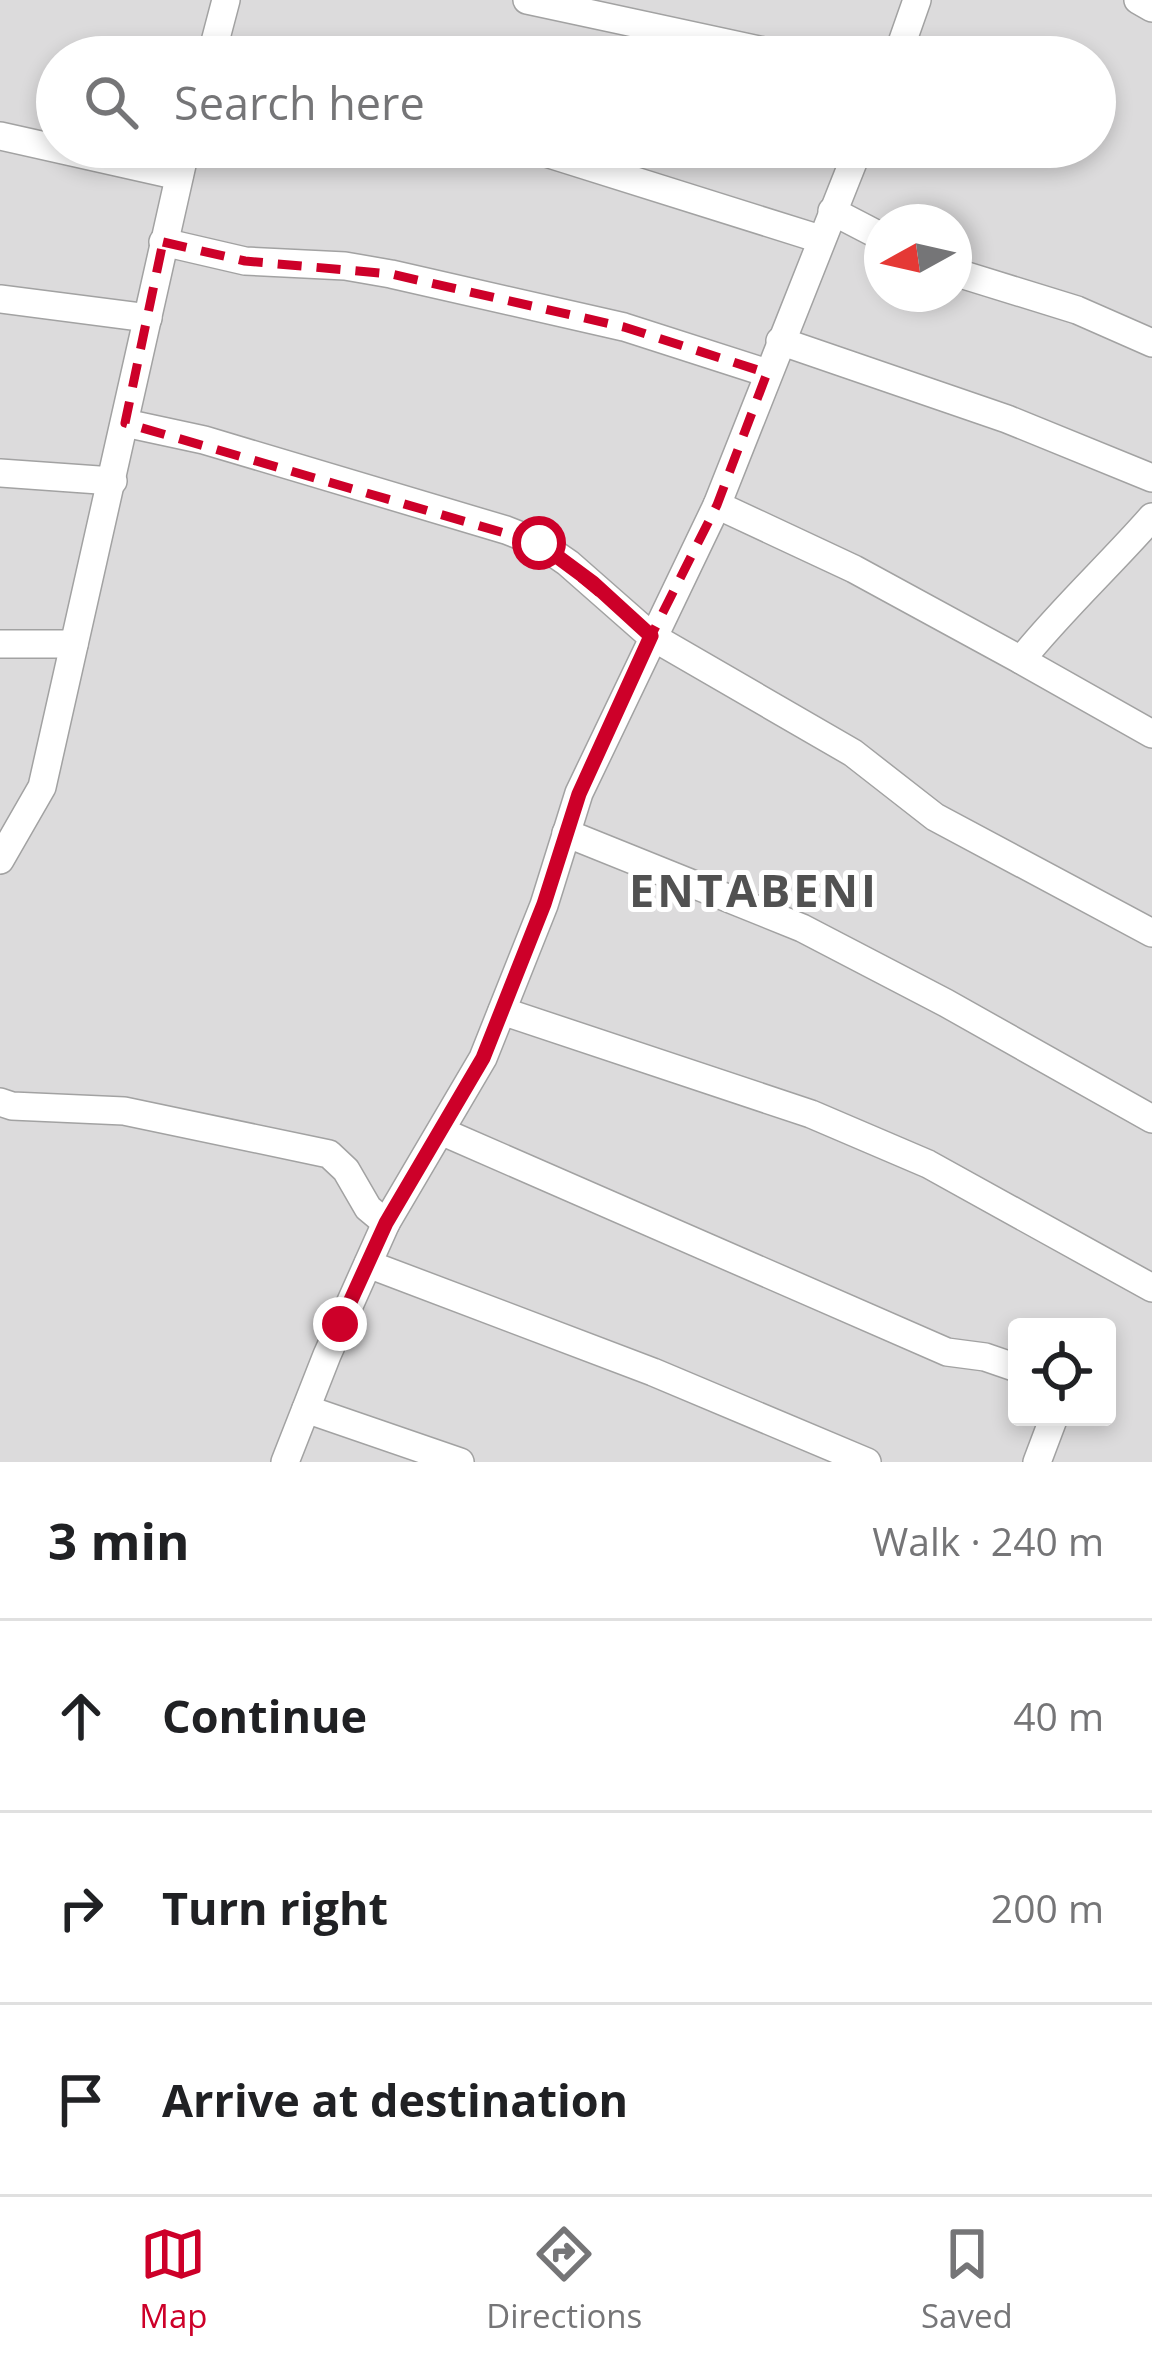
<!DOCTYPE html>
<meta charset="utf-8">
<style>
:root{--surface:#fff;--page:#f2f2f2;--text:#202124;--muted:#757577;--line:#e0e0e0;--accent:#cd0029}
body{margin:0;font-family:"Open Sans",sans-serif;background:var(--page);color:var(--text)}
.controls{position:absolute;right:36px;bottom:36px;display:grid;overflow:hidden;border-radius:12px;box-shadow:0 6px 18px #0003}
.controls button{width:108px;height:108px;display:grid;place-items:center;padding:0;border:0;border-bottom:3px solid var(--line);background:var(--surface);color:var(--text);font:60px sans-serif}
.compass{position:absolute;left:864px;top:204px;width:108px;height:108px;border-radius:50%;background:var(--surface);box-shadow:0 6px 18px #0003;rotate:262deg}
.stop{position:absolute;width:36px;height:36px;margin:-27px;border:9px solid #cd0029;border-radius:50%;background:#fff}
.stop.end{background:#cd0029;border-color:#fff;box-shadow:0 3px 12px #0008}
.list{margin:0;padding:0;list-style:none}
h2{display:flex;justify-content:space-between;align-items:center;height:156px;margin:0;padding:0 48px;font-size:51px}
h2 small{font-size:39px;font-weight:400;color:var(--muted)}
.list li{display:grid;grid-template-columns:78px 1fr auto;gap:36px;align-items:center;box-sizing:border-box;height:192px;padding:0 48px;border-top:3px solid var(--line)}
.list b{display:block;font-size:45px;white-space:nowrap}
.list em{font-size:39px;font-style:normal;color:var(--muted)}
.icon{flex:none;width:66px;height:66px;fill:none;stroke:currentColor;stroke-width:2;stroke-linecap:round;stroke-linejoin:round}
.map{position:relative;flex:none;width:1152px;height:1462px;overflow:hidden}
.search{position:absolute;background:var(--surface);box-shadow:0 6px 18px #0003;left:36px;right:36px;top:36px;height:132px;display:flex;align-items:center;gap:30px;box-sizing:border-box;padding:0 42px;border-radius:66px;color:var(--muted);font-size:45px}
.sheet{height:732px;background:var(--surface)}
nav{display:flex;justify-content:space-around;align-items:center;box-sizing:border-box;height:168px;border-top:3px solid var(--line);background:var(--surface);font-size:33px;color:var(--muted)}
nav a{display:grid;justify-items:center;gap:6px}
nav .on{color:var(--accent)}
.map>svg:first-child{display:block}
.residential{fill:#dcdbdc;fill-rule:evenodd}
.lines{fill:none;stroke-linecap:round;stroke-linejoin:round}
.minor-casing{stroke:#a2a2a2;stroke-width:30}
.minor{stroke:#fff;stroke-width:27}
.route{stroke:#cd0029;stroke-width:15}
.marked{fill:none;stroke:#cd0029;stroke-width:9;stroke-dasharray:24 15;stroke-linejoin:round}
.labels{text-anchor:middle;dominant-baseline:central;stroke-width:10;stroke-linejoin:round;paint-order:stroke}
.district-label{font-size:45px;font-weight:bold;letter-spacing:3px;fill:#515151;stroke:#fff}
</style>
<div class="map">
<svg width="1152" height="1462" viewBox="0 0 1152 1462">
<rect width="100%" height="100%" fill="#efeae5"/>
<!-- residential -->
<path class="residential" d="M0,0H1152V1462H0ZM57,57H1095V147H57ZM882,222H954V294H882ZM1017,1327H1107V1417H1017Z"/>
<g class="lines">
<defs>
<g id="minor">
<path d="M527,0L792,57"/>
<path d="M1138,0L1152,8"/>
<path d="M211,57L226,0"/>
<path d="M897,57L917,0"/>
<path d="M0,136L179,176"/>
<path d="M527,147L820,239"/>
<path d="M832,211L882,237"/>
<path d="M163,242L245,261L345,266L391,274L624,327L767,373"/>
<path d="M954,272L1077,310L1152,343"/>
<path d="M0,299L148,318"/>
<path d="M780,341L1007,419L1152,478"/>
<path d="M125,423L204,440L506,530L539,543L568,563L651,636L853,753L935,817L1152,933"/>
<path d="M0,473L113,481"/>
<path d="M717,505L854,569L1021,660C1062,609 1109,566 1152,517"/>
<path d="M0,644H74"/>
<path d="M1021,660L1152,734"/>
<path d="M566,833L802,928L946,1003L1152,1119"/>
<path d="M0,860L42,787L186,147"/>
<path d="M502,1011L811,1114L928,1164L1152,1288"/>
<path d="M0,1102L12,1106L124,1111L329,1154L346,1170L368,1208L386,1223"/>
<path d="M443,1132L947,1352L985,1357L1017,1368"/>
<path d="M368,1264L653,1372L867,1462"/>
<path d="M306,1409L460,1462"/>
<path d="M285,1462L327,1355L386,1223L483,1058L544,905L579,793L717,505L859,147"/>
<path d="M1037,1462L1054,1417"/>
</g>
</defs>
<!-- minor casing -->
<use href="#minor" class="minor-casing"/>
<!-- minor -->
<use href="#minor" class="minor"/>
</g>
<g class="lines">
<!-- route -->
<path class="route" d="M340,1324L386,1223L483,1058L544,904L579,794L651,636L593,583L539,543"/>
</g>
<!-- marked area -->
<path class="marked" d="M163,242L245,261L391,274L624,327L767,373L717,505L651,636L539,543L125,423Z"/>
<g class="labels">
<!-- district labels -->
<g class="district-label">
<text x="754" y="889">ENTABENI</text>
</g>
</g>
</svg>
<div class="controls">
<button><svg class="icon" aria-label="locate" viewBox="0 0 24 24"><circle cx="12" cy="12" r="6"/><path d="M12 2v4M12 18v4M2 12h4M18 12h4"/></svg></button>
</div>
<svg class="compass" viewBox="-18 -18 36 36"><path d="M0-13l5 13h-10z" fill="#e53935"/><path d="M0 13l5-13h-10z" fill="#757577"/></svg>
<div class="stop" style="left:539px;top:543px"></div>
<div class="stop end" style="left:340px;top:1324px"></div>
<div class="search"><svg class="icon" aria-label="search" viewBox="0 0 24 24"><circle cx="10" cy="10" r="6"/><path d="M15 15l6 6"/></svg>Search here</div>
</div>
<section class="sheet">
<h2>3 min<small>Walk · 240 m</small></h2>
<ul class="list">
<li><svg class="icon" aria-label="ahead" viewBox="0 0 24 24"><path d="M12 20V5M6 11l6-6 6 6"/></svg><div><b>Continue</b></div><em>40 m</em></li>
<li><svg class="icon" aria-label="right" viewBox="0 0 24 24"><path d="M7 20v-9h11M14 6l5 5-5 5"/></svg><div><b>Turn right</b></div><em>200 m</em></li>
<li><svg class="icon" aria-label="arrive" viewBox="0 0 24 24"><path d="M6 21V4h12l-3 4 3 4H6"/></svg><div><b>Arrive at destination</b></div></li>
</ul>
</section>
<nav>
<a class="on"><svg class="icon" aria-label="map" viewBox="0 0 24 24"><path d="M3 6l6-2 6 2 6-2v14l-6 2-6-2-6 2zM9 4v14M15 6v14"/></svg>Map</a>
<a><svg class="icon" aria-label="directions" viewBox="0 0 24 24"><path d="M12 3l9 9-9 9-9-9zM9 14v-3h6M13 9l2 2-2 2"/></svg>Directions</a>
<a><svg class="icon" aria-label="saved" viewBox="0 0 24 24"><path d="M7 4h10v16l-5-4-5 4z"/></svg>Saved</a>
</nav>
